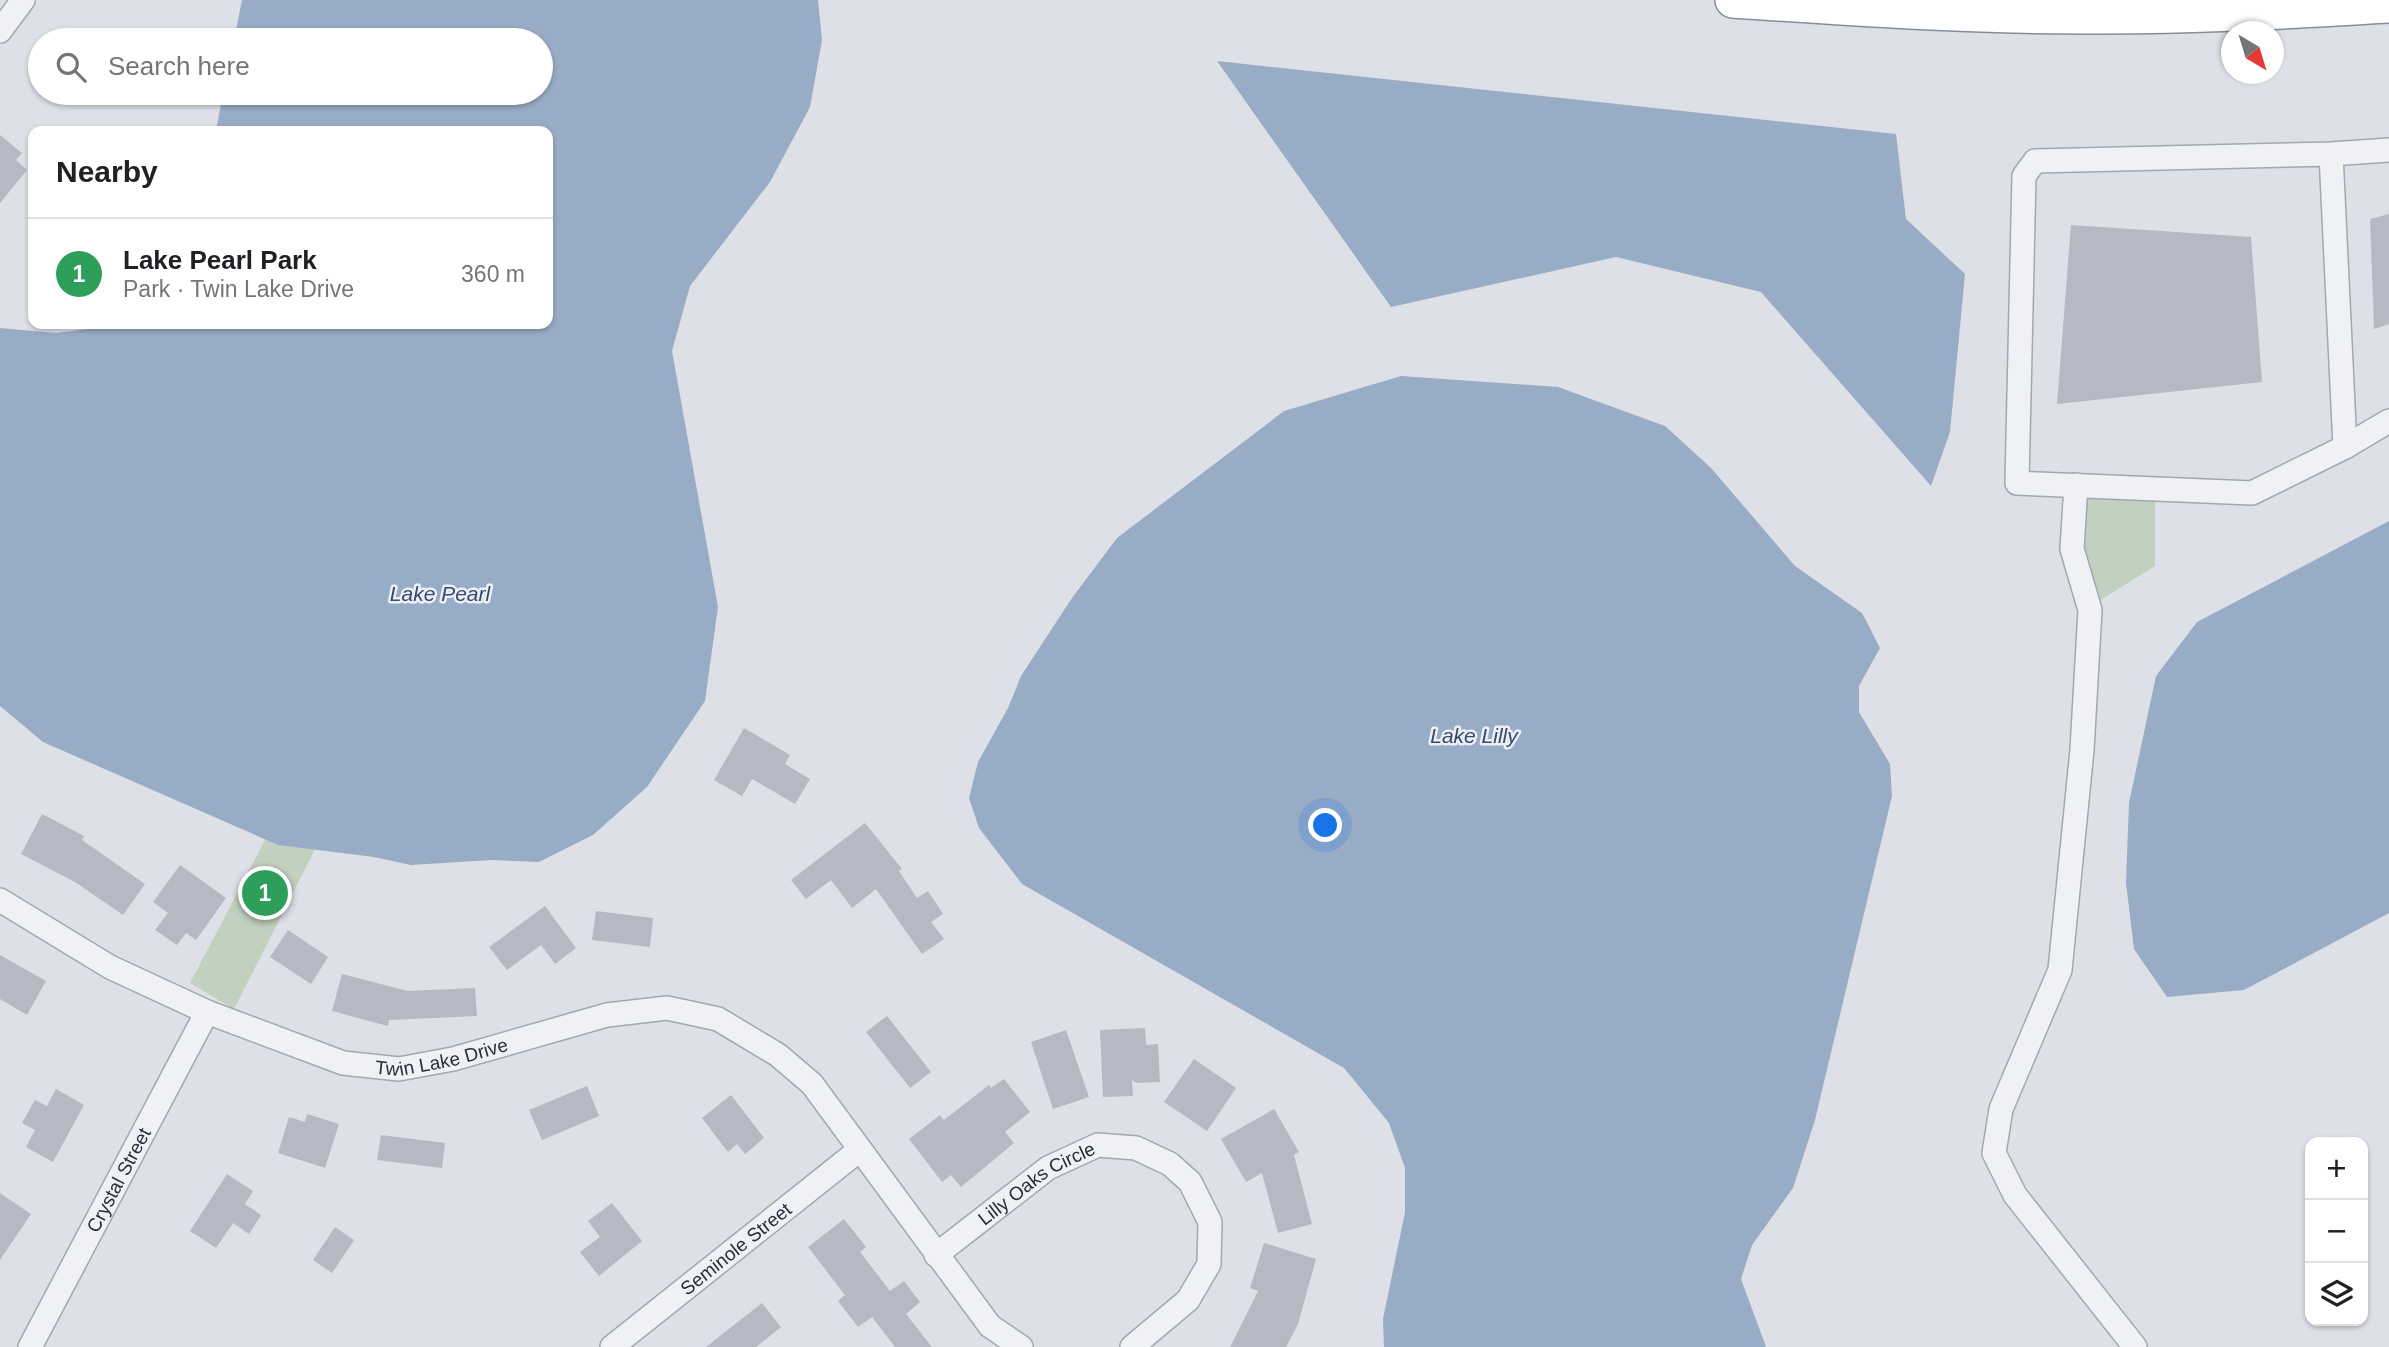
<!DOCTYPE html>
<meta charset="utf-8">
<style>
:root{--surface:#fff;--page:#f2f2f2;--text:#202124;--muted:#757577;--line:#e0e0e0;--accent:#c74753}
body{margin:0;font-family:Helvetica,sans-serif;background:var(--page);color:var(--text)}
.controls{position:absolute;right:21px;bottom:21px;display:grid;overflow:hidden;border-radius:14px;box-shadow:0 2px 5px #0004}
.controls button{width:63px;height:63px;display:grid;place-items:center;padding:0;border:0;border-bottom:2px solid var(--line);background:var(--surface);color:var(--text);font:35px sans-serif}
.compass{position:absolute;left:2221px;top:21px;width:63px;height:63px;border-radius:50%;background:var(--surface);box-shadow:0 2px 5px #0004;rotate:142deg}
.you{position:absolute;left:1326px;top:826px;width:24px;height:24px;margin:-18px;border:5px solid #fff;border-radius:50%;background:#1a73e8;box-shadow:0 0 0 10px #1a73e833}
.badge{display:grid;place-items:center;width:46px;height:46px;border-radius:50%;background:var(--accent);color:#fff;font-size:23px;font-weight:700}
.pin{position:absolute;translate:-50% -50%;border:4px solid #fff;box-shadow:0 2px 7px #0006}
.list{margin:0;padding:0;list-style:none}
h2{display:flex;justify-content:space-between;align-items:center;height:91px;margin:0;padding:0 28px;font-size:30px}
h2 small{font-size:23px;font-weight:400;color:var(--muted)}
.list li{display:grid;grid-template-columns:46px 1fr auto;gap:21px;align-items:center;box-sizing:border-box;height:112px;padding:0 28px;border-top:2px solid var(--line)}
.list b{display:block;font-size:26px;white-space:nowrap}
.list p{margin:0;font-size:23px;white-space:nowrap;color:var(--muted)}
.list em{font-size:23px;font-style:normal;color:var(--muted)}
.icon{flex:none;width:38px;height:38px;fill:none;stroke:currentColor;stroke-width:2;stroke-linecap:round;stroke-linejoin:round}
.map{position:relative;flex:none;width:2389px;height:1347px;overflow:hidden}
.search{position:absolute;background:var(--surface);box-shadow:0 2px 5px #0004;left:28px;top:28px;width:525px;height:77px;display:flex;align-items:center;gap:18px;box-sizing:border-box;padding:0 24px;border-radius:38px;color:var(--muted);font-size:26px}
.panel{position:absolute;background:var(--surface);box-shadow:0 2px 5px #0004;left:28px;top:126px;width:525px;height:203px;border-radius:14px}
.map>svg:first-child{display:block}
.green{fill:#c2d0bf}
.water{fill:#99acc5}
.building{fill:#b5b9c3}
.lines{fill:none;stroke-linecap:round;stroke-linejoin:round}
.minor-casing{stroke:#a3a7b0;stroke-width:26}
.highway-casing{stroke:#858d9c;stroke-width:38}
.minor{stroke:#f0f1f5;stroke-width:23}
.highway{stroke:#fff;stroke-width:35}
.labels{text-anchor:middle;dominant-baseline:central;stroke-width:5;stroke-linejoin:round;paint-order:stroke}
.street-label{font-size:19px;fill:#272e3c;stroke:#eceff4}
.water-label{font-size:21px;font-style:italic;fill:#344a6e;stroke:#eceff4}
</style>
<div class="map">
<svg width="2389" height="1347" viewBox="0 0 2389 1347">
<rect width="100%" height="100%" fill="#dde0e6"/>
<!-- green -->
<g class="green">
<path d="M2083,493L2155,495V566L2094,604L2079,547Z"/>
<path d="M296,781L338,804L234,1009L190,983Z"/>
</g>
<!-- water -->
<g class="water">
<path d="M242,0H818L822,40L810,107L770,182L690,286L672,351L718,607L705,701L647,787L593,835L539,862L492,860L411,865L374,857L278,845L43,742L0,706V328L56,333L129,324H548V131H216L223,93H541V40H234Z"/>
<path d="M1217,61L1896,134L1906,219L1965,274L1950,432L1931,486L1761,292L1616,257L1391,307Z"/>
<path d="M1401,376L1558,387L1665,426L1711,468L1795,566L1862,613L1880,648L1859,686V712L1890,764L1892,796L1815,1120L1793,1188L1752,1245L1741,1279L1766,1347H1384L1383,1319L1405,1212V1168L1389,1123L1344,1068L1022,884L979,828L969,798L978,762L1008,708L1021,676L1072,598L1117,538L1284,411Z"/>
<path d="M2389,521V913L2244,990L2167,997L2134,949L2126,883L2129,803L2156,676L2197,622Z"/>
</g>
<!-- building -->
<g class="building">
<path d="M0,135L22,153L16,160L27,170L0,203Z"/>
<path d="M2389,214V324L2374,329L2370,219Z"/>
<path d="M2071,225L2251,237L2262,382L2057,404Z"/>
<path d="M744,728L790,755L785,764L810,779L795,804L752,779L742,796L714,780Z"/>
<path d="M42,814L84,836L82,840L145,884L123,915L75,882L21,854Z"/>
<path d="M865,823L902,869L899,871L917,898L928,891L943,914L931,922L944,939L922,954L876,889L852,908L831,880L806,899L791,880Z"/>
<path d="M180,865L226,898L196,940L186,933L177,945L155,930L168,913L153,902Z"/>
<path d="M545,906L576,948L555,964L541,945L507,970L489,947Z"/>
<path d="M596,911L653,918L650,947L592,940Z"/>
<path d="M288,930L328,957L311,984L270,957Z"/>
<path d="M0,955L46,981L27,1015L0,999Z"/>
<path d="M342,974L408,991L475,988L477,1016L389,1020L388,1026L332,1011Z"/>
<path d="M887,1016L931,1072L910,1088L866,1032Z"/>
<path d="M1145,1028L1146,1045L1158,1044L1160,1082L1137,1083L1132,1080L1133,1096L1103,1097L1100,1030Z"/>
<path d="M1066,1030L1089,1097L1053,1109L1031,1042Z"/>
<path d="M1194,1059L1236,1088L1207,1131L1164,1102Z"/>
<path d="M1004,1079L1030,1112L1005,1132L1014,1143L961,1187L951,1175L942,1182L909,1139L940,1115L944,1120L989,1085L991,1088Z"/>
<path d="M587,1086L599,1116L542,1140L529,1110Z"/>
<path d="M56,1089L84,1105L53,1162L26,1147L35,1130L22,1123L35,1100L47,1106Z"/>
<path d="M731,1095L764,1138L745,1154L737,1144L728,1152L702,1118Z"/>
<path d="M1274,1109L1299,1152L1294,1155L1312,1224L1278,1233L1262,1173L1246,1182L1221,1139Z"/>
<path d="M307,1114L339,1124L325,1168L278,1153L289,1117L305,1122Z"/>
<path d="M381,1135L445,1143L442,1168L377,1160Z"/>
<path d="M227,1174L253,1191L245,1204L261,1215L249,1234L233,1223L216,1248L190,1231Z"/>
<path d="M0,1193L31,1214L0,1260Z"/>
<path d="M612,1203L642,1241L599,1276L580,1252L600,1237L588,1221Z"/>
<path d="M844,1219L866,1247L860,1252L890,1291L904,1281L920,1302L906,1314L932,1347H895L872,1317L858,1327L838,1301L845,1295L808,1247Z"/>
<path d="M335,1227L354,1240L332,1273L313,1260Z"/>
<path d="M1264,1243L1316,1259L1298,1324L1286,1347H1230L1258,1291L1250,1288Z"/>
<path d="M762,1303L781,1327L756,1347H706Z"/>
</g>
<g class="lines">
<defs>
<g id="minor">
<path d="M0,31L23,0"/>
<path d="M2331,154L2345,447L2252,493L2017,483L2024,176L2035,161L2331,154L2389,150"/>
<path d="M2345,447L2389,421"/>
<path d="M2076,485L2072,549L2090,610L2082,750L2060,970L2001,1109L1994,1153L2015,1195L2135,1347"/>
<path id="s1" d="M0,900L110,967L207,1012L343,1063L399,1069L453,1059L607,1015L667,1008L718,1019L778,1055L812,1084L990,1326L1021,1347"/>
<path id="s2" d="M936,1255L1048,1168L1098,1145L1136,1148L1170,1164L1190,1182L1210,1222L1209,1264L1188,1300L1132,1347"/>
<path id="s3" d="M30,1347L207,1012"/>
<path id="s4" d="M612,1347L858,1151"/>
</g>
<path id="highway" d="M1733,0C1850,8 1966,16 2082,16C2184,17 2287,11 2389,5"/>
</defs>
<!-- minor casing -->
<use href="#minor" class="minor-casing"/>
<!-- highway casing -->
<use href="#highway" class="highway-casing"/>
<!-- minor -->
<use href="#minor" class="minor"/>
<!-- highway -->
<use href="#highway" class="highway"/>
</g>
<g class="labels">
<!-- street labels -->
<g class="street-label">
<text stroke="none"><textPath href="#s1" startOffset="481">Twin Lake Drive</textPath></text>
<text stroke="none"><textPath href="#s3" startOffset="189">Crystal Street</textPath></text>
<text stroke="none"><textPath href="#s2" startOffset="124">Lilly Oaks Circle</textPath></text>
<text stroke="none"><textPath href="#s4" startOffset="158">Seminole Street</textPath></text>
</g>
<!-- water labels -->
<g class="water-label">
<text x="440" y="593">Lake Pearl</text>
<text x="1474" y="735">Lake Lilly</text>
</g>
</g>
</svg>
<div class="controls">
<button>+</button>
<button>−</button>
<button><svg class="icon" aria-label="layers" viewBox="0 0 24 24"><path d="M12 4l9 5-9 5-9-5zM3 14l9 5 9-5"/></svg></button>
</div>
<svg class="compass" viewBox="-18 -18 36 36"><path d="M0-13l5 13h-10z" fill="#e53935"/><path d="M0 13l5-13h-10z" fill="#757577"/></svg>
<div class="you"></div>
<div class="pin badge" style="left:265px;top:893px;background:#2e9e5b">1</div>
<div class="search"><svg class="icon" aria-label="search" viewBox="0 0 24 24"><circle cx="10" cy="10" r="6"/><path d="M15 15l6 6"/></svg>Search here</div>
<section class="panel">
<h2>Nearby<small></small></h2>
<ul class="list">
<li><span class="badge" style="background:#2e9e5b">1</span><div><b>Lake Pearl Park</b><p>Park · Twin Lake Drive</p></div><em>360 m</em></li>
</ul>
</section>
</div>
